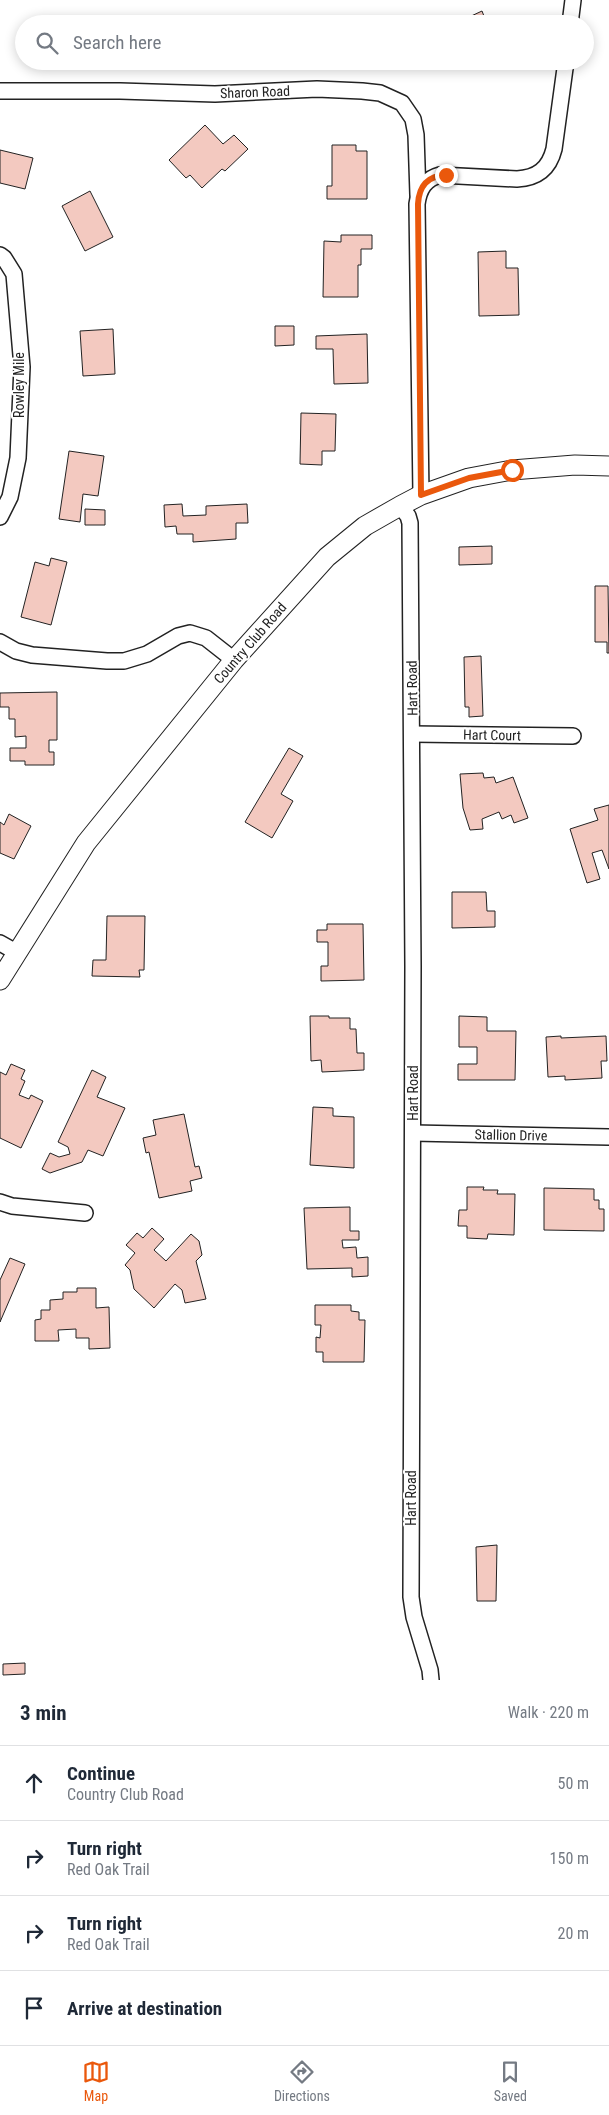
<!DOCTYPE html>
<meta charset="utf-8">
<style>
:root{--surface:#fff;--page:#f2f2f3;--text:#1f2937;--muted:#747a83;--line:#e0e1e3;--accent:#ea580c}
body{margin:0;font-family:"Roboto Condensed",sans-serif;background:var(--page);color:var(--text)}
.stop{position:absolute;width:15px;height:15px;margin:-11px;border:4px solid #ea580c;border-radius:50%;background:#fff}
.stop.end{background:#ea580c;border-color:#fff;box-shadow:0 1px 5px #0008}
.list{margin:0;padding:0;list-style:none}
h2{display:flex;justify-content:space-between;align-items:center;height:65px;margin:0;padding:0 20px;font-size:21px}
h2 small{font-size:16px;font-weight:400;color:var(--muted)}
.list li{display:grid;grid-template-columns:32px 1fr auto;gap:15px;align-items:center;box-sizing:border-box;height:75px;padding:0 20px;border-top:1px solid var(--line)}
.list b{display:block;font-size:19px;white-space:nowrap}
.list p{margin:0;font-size:16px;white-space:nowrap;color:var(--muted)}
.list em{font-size:16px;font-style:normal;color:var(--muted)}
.icon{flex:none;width:28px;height:28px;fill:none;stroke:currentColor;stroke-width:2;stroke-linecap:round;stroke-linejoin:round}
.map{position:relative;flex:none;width:609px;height:1680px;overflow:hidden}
.search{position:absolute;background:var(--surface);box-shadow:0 2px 12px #0003;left:15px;right:15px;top:15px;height:55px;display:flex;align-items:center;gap:12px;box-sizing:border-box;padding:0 18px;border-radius:28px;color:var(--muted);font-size:19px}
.sheet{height:365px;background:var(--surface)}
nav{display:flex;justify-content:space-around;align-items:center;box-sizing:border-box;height:70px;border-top:1px solid var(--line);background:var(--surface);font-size:14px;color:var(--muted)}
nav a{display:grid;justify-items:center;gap:2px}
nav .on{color:var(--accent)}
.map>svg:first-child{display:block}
.building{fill:#f3c9c0;stroke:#222}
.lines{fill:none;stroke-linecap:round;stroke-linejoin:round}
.minor-casing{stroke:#222;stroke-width:18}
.major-casing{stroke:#222;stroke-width:21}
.minor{stroke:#fff;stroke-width:15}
.major{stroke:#fff;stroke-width:19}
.route{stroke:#ea580c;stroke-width:6}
.labels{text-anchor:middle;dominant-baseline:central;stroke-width:4;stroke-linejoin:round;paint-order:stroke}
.street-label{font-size:14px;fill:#222;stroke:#fff}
</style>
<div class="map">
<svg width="609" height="1680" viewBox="0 0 609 1680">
<rect width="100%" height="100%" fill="#fff"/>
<!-- building -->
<g class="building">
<path d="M482,11L487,24H454Z"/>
<path d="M205,125L223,144L234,135L248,149L225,171L222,169L202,188L190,175L186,178L169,160Z"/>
<path d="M332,145H356V151H367V199H327V186H332Z"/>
<path d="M0,150L33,158L25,189L0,183Z"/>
<path d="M90,191L113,237L85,251L62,206Z"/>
<path d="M341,235H372V249H361V265H358V297H323L324,241L341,242Z"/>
<path d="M506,251V268H518L519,315L479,316L478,252Z"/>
<path d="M275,326H294V345L275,346Z"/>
<path d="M113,329L115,374L83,376L80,331Z"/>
<path d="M367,334L368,383L334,384L333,349H316V336Z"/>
<path d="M301,413L336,414L335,451H322V465L300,464Z"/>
<path d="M69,451L104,456L98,496L83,494L80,522L59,519Z"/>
<path d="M182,504L183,516L206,515V506L247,504L248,523H236V539L193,542V534H177L176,526L165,527L164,505Z"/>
<path d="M85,509L105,510V525H85Z"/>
<path d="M492,546V564L459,565V547Z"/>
<path d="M51,558L67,562L51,625L21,617L35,562L49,566Z"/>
<path d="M595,586H608L609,653H607V642H595Z"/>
<path d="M481,656L483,716L469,717V707H465L464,657Z"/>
<path d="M57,692V740H49V752H54V765H25V761H10V748H26V736L15,737V719H9V707H0V693Z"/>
<path d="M289,748L303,756L281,794L293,801L272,838L245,822Z"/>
<path d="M483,773L484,778L494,777L496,783L513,777L528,818L514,823L511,815L502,819L499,812L482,819L483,829L470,830L463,808L460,774Z"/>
<path d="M609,805V869L602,850L592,853L600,879L587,883L570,829L598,820L594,809Z"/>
<path d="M9,814L31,826L14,859L0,853V822L4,825Z"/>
<path d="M452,892H486L487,911H495V927L452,928Z"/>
<path d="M107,916H145L144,970H139L140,977L92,976L93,960H106Z"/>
<path d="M327,924H363L364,980L321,981V966H328V942H317V930H327Z"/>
<path d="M310,1016H329V1018H350V1029H356L357,1053H364V1070L322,1072L321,1060L311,1061Z"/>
<path d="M459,1016L487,1017V1031H516L515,1080H458V1064H477V1047H459Z"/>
<path d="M561,1036V1038L606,1036L607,1061H601L602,1078L565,1080V1076L548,1077L546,1037Z"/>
<path d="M11,1064L25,1070L21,1079L25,1081L19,1095L29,1099L31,1095L43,1101L21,1148L0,1138V1072L6,1075Z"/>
<path d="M92,1070L106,1077L97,1097L125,1108L103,1156L88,1150L82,1162L50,1173L42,1169L50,1153L59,1157L70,1154L68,1147L58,1142Z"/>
<path d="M313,1107L333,1108V1116L354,1117V1168L310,1165Z"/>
<path d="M184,1114L195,1167L199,1166L202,1178L190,1181L192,1191L159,1198L149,1152L146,1153L143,1138L156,1135L153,1120Z"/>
<path d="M467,1187H484L483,1190H498L497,1194H515L514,1235L488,1234L487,1239L467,1238V1226H458L459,1210H467Z"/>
<path d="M544,1188L594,1189V1200H599V1209H604V1231L544,1230Z"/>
<path d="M350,1207V1231H359V1240H342L343,1248L356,1247L357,1258L368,1257V1276L352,1277V1268L307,1269L304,1208Z"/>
<path d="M152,1228L164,1239L154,1250L166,1261L191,1234L199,1241L202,1255L196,1261L206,1299L185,1303L182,1290L175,1284L154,1308L134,1289L130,1270L125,1265L135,1253L126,1245L137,1233L143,1238Z"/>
<path d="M10,1258L25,1264L0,1322V1280Z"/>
<path d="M77,1288H96V1308L109,1307L110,1348L89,1349V1338H76V1329L58,1330L59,1341H35V1320L41,1319V1310H50V1300L63,1299V1292H77Z"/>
<path d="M315,1305H351V1311L359,1312V1320H365L364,1362H323V1352H316V1337L320,1338L321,1325H315Z"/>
<path d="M497,1545L496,1601H477L476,1547Z"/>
<path d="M25,1663V1674L3,1675V1664Z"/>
</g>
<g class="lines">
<defs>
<g id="minor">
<path d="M570,24L573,0"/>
<path d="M0,91H120L215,94L317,89L362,91L380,93L402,103L413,119L416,135L418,195"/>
<path d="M0,255L4,258L14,274L22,367L18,458L10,497L0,517"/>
<path d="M421,495L417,204C419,189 425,179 440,175L517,179C537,178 549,169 554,149L566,61"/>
<path d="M400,506L408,516L410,523L413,966L411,1597L414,1617L430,1670L431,1680"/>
<path d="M0,642L16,651L32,655L107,661H124L147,654L178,636L190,633L206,638L234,660"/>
<path d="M412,734L573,736"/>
<path d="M0,943L16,952"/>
<path d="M413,1133L609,1137"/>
<path d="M0,1202L12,1206L85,1213"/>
</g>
<path id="major" d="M0,980L86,843L234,660L327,557L365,526L400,506L421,495L469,478L512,470L575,465L609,466"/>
</defs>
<!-- minor casing -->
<use href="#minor" class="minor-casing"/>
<!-- major casing -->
<use href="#major" class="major-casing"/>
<!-- minor -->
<use href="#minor" class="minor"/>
<!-- major -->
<use href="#major" class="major"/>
</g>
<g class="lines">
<!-- route -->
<path class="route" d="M446,175C427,176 419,186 418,204L421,495L469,478L512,470"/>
</g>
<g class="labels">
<!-- street labels -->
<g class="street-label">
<text transform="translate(255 92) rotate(-2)">Sharon Road</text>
<text transform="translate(19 385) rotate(-90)">Rowley Mile</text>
<text transform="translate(250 643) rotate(-49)">Country Club Road</text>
<text transform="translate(412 688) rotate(-91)">Hart Road</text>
<text transform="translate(492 735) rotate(1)">Hart Court</text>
<text transform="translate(413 1093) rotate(-90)">Hart Road</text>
<text transform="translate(511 1135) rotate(1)">Stallion Drive</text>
<text transform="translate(411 1498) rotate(-90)">Hart Road</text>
</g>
</g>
</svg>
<div class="stop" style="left:512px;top:470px"></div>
<div class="stop end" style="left:446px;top:175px"></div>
<div class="search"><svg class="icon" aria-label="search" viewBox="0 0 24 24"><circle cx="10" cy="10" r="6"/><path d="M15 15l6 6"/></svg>Search here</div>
</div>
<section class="sheet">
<h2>3 min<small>Walk · 220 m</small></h2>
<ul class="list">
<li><svg class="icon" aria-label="ahead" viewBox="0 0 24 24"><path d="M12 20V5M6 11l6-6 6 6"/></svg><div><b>Continue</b><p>Country Club Road</p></div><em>50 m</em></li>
<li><svg class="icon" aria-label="right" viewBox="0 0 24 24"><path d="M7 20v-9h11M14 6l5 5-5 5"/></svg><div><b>Turn right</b><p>Red Oak Trail</p></div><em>150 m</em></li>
<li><svg class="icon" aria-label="right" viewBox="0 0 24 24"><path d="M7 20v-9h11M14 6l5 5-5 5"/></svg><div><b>Turn right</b><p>Red Oak Trail</p></div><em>20 m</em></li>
<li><svg class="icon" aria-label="arrive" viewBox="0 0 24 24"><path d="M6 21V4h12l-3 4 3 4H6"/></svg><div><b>Arrive at destination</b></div></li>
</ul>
</section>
<nav>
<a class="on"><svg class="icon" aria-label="map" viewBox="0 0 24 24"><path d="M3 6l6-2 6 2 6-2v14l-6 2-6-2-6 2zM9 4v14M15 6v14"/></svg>Map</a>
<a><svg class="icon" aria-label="directions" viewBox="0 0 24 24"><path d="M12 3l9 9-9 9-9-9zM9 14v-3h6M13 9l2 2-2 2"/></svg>Directions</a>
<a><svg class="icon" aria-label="saved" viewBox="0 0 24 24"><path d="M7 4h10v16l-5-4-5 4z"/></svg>Saved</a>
</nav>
